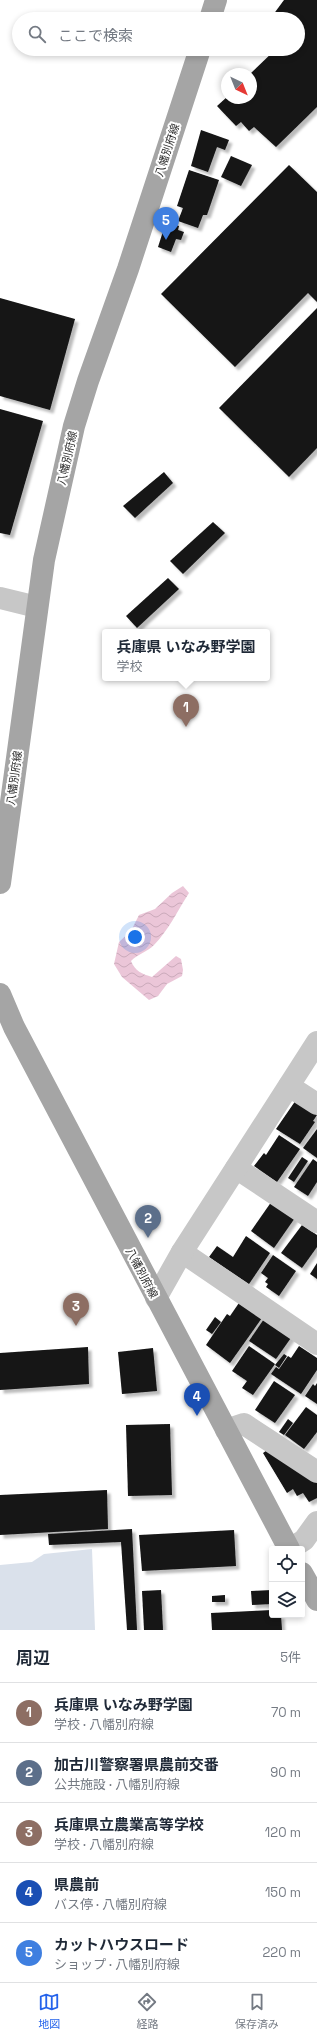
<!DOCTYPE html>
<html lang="ja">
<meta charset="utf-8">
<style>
:root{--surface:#fff;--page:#f6f6f7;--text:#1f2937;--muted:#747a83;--line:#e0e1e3;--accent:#2563eb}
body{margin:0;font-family:"Space Grotesk","Noto Sans JP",sans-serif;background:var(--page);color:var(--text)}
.controls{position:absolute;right:12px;bottom:12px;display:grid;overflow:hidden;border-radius:4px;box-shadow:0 2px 6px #0003}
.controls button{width:36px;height:36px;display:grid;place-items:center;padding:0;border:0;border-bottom:1px solid var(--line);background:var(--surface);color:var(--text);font:20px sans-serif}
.compass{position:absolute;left:221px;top:68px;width:36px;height:36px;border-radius:50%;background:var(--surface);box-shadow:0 2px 6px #0003;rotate:137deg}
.you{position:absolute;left:135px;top:937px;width:14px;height:14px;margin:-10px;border:3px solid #fff;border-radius:50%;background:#1a73e8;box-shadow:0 0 0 6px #1a73e833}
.badge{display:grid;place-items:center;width:26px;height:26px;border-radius:50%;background:var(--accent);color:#fff;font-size:13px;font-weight:700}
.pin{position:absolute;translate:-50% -33px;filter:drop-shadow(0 1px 2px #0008)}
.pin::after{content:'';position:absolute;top:21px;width:14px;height:12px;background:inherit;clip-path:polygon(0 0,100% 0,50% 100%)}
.popup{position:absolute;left:102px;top:629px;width:168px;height:52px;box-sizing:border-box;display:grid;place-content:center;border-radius:4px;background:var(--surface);filter:drop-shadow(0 1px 3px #0005);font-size:13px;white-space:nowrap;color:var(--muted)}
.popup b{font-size:15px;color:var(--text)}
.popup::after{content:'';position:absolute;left:50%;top:100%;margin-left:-8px;border:8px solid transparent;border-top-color:var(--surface)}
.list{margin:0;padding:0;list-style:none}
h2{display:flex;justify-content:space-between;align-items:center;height:52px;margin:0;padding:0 16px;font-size:17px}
h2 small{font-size:13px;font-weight:400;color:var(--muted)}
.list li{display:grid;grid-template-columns:26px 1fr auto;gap:12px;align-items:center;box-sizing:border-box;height:60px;padding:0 16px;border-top:1px solid var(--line)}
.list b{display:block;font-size:15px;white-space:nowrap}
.list p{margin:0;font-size:13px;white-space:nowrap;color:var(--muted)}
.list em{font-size:13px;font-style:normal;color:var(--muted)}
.icon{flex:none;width:22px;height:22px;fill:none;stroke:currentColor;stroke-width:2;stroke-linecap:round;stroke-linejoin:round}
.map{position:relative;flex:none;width:317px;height:1630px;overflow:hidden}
.search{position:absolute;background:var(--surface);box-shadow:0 2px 6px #0003;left:12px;right:12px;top:12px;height:44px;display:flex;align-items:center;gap:10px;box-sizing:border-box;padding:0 14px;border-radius:22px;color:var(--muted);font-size:15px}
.sheet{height:352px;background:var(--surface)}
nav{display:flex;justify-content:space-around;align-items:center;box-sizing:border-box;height:56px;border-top:1px solid var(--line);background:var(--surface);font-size:11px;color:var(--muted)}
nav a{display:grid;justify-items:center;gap:2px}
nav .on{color:var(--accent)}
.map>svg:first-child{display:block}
.garden{fill:#dae1eb}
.water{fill:url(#water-waves)}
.building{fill:#141414;filter:url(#shadow)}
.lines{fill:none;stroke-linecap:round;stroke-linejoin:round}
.minor{stroke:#c7c7c7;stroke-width:22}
.major{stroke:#a5a5a5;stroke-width:22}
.labels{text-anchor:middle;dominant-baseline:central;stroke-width:4;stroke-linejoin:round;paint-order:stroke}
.street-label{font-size:11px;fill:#2d2d2d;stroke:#fff}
</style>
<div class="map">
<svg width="317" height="1630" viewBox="0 0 317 1630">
<defs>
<pattern id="water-waves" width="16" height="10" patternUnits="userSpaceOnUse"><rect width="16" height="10" fill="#ebc6d8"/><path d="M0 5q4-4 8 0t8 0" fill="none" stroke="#caaaba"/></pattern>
<filter id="shadow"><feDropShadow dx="3.5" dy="3.5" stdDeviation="1" flood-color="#0004"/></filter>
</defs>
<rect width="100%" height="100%" fill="#fff"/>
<!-- garden -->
<path class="garden" d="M92,1549L95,1630H0V1565L32,1562L44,1554Z"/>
<!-- water -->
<path class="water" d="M183,886L189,893C178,910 168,931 154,945C147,952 138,954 131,961C135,971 142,974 152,977L176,956L181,959L183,970L182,976L167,984L158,996L149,1000L122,977L114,964L119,942L131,931L139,915L155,909L172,893Z"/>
<!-- building -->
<g class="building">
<path d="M284,0H317V107L276,147L254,127L249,131L241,122L236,126L217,106L227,97L251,98V73L276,49H298V19H270Z"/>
<path d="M201,130L229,140L225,150L217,147L208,172L191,166Z"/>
<path d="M231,156L252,165L241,186L221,177Z"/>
<path d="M289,165L317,192V302L308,293L235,367L161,294Z"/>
<path d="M189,170L219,180L207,215H203L198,228L178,221L183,208L177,206Z"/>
<path d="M166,222L179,226L178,230L184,232L181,240L176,239L171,252L158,247Z"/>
<path d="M0,298L75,319L50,410L0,396Z"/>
<path d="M317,308V448L289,477L219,408Z"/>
<path d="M0,409L43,421L10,535L0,533Z"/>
<path d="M164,472L173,483L135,518L123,506Z"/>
<path d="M213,522L225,533L183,574L170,561Z"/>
<path d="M168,578L179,589L137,628L126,616Z"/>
<path d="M296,1100L317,1115L313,1121L315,1122L300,1144L276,1129Z"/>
<path d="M317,1129V1158L303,1148Z"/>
<path d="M279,1135L300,1149L277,1182L254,1166L264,1153L266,1155Z"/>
<path d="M302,1157L308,1161L294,1182L288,1178Z"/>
<path d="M313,1159L317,1162V1182L308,1196L294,1187Z"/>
<path d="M274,1198L297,1215L274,1248L251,1231Z"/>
<path d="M302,1225L317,1235V1247L302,1268L281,1253Z"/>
<path d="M246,1236L270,1253L249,1284L209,1257L217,1246L233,1257Z"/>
<path d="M273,1255L296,1271L279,1296L266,1287L268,1284L265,1282L268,1278L261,1273Z"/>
<path d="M317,1263V1279L310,1274Z"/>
<path d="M241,1300L264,1315L230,1363L206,1345L227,1314L230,1316Z"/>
<path d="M266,1316L293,1335L276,1359L249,1341Z"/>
<path d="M215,1317L221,1322L212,1334L206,1330Z"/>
<path d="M249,1346L275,1364L253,1395L242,1388L247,1381L232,1371Z"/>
<path d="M299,1346L317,1358V1370L301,1394L271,1374L276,1367L279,1369L288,1356L291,1358Z"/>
<path d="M88,1347L89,1384L0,1390V1353Z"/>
<path d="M153,1348L157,1391L122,1394L118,1352Z"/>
<path d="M284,1354L287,1356L279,1368L275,1365Z"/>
<path d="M274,1381L295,1395L275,1423L255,1410Z"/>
<path d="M317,1383V1404L305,1396L313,1384L315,1386Z"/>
<path d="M306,1407L317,1415V1432L304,1449L285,1435Z"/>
<path d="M288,1419L293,1423L284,1435L279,1432Z"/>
<path d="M170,1424L172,1495L128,1496L126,1425Z"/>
<path d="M273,1446L317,1479V1498L309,1502L303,1493L297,1496L293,1489L287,1493L263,1453Z"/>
<path d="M107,1490L108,1529L0,1535V1495Z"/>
<path d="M132,1529L137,1630H127L121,1542L49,1545L48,1534Z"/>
<path d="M234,1530L236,1566L142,1571L139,1535Z"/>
<path d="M161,1590L163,1630H144L142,1591Z"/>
<path d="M272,1590V1604L252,1605L251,1591Z"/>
<path d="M225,1595V1602H212V1596Z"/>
<path d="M272,1610V1615H281L282,1630H212L211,1613Z"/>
</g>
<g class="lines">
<!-- minor -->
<g class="minor">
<path d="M0,598L37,607"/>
<path d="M289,1086L317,1104"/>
<path d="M236,1168L317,1222"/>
<path d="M182,1252L317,1344"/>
<path d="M156,1298L182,1252L317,1042"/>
<path d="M226,1430L244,1424L317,1472"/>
<path d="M290,1549L304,1540L317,1522"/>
</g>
<!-- major -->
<g class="major">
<path d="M210,19L216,0"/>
<path d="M0,883L44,560L74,426L88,381L128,269L200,49"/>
<path d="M0,994L14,1027L289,1549"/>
<path d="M302,1573L317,1600"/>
</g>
</g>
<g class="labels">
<!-- street labels -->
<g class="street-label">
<text transform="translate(167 150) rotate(-72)">八幡別府線</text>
<text transform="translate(67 458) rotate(-77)">八幡別府線</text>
<text transform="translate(14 778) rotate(-82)">八幡別府線</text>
<text transform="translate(142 1273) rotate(62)">八幡別府線</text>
</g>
</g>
</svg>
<div class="controls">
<button><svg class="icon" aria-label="locate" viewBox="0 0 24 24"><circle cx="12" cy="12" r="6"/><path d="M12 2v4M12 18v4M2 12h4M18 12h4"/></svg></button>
<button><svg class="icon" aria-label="layers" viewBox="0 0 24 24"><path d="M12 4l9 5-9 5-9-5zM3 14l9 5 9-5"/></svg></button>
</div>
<svg class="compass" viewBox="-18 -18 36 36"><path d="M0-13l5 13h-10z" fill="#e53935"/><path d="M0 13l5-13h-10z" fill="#747a83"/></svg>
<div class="you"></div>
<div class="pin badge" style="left:186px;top:727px;background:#8d6e63">1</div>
<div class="popup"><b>兵庫県 いなみ野学園</b>学校</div>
<div class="pin badge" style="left:148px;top:1238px;background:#5c6f8a">2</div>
<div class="pin badge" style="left:76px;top:1326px;background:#8d6e63">3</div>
<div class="pin badge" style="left:197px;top:1416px;background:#1a4fb4">4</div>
<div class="pin badge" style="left:166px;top:240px;background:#3f7fe0">5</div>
<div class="search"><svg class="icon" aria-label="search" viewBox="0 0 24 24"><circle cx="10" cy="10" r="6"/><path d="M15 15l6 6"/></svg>ここで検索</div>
</div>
<section class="sheet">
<h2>周辺<small>5件</small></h2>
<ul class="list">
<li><span class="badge" style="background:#8d6e63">1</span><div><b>兵庫県 いなみ野学園</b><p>学校 · 八幡別府線</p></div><em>70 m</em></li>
<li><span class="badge" style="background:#5c6f8a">2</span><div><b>加古川警察署県農前交番</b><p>公共施設 · 八幡別府線</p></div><em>90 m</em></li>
<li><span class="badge" style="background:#8d6e63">3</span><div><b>兵庫県立農業高等学校</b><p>学校 · 八幡別府線</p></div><em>120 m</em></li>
<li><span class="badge" style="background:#1a4fb4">4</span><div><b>県農前</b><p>バス停 · 八幡別府線</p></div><em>150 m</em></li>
<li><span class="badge" style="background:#3f7fe0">5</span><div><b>カットハウスロード</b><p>ショップ · 八幡別府線</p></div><em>220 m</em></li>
</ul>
</section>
<nav>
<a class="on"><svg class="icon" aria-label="map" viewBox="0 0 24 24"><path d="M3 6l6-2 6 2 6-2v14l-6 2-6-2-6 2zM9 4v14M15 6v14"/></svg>地図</a>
<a><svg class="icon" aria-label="directions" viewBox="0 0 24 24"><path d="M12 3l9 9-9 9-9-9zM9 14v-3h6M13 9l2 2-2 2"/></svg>経路</a>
<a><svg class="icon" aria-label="saved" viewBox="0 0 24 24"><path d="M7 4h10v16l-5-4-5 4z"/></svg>保存済み</a>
</nav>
